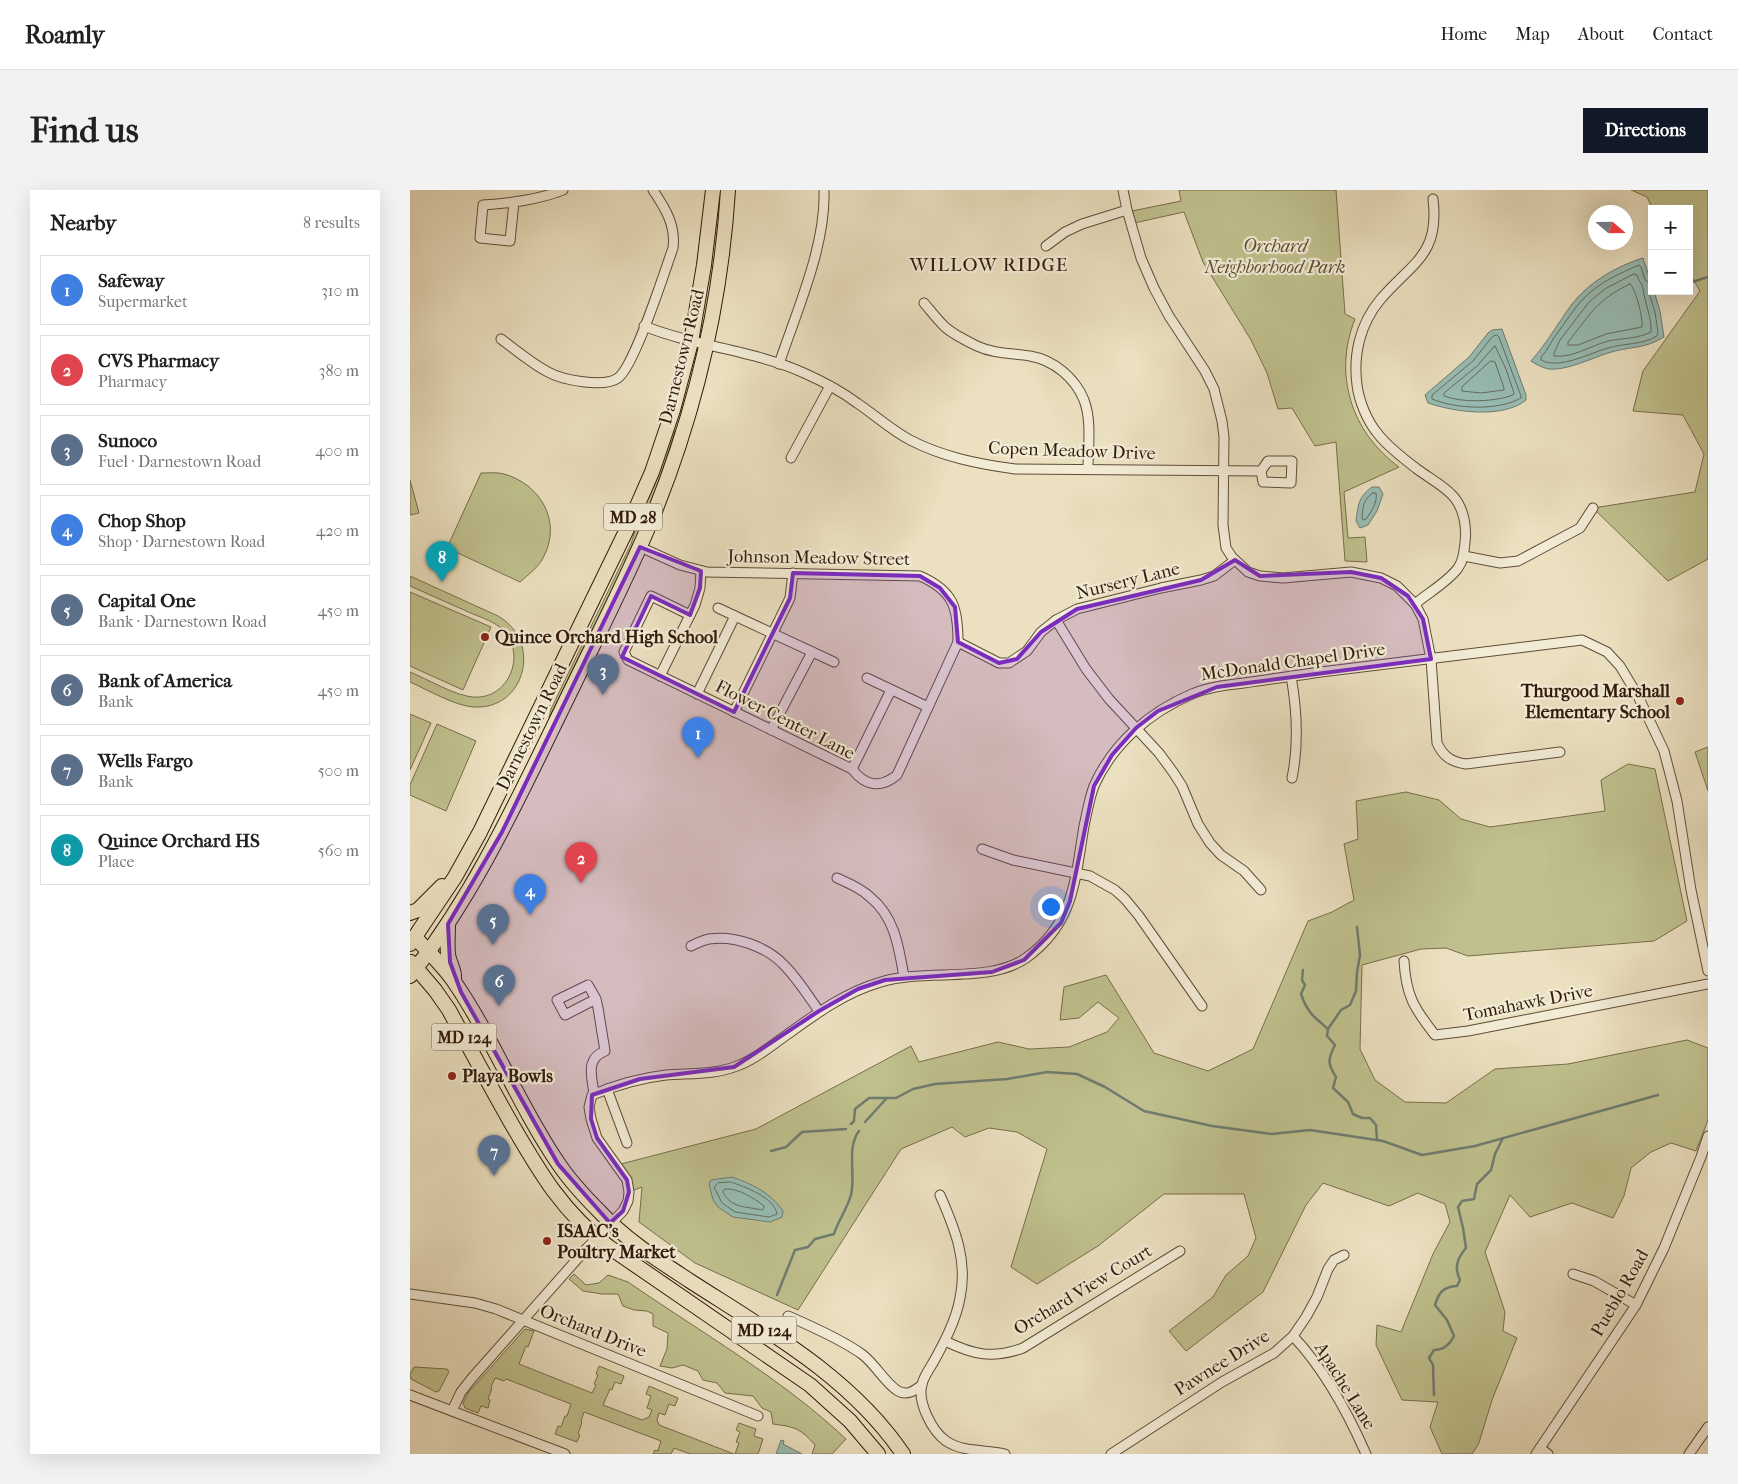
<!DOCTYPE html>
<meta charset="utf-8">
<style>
:root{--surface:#fff;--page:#f2f2f2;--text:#202124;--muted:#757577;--line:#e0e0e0;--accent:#111827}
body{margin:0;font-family:"IM FELL French Canon",serif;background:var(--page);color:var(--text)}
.controls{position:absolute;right:15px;top:15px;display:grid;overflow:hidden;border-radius:0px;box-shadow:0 5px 20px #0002}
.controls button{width:45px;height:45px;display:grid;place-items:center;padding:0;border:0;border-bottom:1px solid var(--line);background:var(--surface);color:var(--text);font:25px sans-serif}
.compass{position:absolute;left:1178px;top:15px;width:45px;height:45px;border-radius:50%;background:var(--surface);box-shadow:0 5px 20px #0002;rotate:110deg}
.you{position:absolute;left:640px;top:716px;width:18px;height:18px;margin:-12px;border:4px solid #fff;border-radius:50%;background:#1a73e8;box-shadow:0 0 0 8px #1a73e833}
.badge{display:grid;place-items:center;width:32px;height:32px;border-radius:50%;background:var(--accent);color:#fff;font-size:16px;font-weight:700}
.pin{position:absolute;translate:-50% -41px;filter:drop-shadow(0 1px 2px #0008)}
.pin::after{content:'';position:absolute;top:26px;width:18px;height:15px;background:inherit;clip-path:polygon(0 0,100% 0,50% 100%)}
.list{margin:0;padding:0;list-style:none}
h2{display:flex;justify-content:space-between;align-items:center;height:65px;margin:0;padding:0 20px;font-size:21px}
h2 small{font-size:16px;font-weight:400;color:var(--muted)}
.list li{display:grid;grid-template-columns:32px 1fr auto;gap:15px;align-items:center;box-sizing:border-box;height:70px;margin:0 10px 10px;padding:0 10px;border:1px solid var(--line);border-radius:0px}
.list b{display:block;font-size:19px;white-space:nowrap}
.list p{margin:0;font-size:16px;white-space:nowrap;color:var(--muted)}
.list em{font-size:16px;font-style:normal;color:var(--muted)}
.map{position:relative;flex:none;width:1298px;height:1264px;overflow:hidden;border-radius:0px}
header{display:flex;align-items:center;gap:30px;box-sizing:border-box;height:70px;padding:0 25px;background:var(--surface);border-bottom:1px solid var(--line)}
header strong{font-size:24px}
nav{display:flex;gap:28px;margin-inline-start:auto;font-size:18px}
.intro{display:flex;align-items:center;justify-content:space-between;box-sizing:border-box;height:120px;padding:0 30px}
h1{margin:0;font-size:35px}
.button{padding:12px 22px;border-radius:0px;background:var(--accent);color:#fff;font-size:18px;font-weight:700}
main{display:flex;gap:30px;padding:0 30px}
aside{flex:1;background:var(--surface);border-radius:0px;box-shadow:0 5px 20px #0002}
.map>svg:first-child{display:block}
.green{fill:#bfc08d;stroke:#786d4b}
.water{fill:#98bdb5;stroke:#6f7c70}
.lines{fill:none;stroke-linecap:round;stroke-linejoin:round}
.shore{stroke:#646c5f;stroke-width:1}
.stream{stroke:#6f7c70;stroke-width:2.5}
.minor-casing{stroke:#604c37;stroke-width:11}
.primary-casing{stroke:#311a09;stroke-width:16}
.minor{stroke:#f2ebd6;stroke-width:9}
.primary{stroke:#ebe0c0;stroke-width:14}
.marked{fill:#7b2cbf;fill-opacity:0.2;stroke:#7b2cbf;stroke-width:4;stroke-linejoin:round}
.poi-dot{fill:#8f2418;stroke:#f2ebd6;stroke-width:2}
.labels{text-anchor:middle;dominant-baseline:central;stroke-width:4.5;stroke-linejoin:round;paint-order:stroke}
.shield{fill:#f2ebd6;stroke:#6b5946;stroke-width:1}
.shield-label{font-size:16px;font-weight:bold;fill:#311a09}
.park-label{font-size:18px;font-style:italic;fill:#5c4c31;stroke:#f2ebd6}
.street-label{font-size:18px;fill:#311a09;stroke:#f2ebd6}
.poi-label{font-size:18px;font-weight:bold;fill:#311a09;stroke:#f2ebd6;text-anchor:start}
.neighbourhood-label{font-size:19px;letter-spacing:1px;fill:#311a09;stroke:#f2ebd6}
</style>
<header>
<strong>Roamly</strong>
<nav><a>Home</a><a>Map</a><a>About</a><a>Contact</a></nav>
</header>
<div class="intro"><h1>Find us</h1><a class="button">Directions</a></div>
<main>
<aside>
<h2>Nearby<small>8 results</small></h2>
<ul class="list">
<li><span class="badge" style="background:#3f7fe0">1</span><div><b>Safeway</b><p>Supermarket</p></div><em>310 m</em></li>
<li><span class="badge" style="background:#e0444e">2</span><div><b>CVS Pharmacy</b><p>Pharmacy</p></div><em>380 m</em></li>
<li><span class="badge" style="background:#5c6f8a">3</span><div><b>Sunoco</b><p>Fuel · Darnestown Road</p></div><em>400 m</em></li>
<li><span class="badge" style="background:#3f7fe0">4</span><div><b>Chop Shop</b><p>Shop · Darnestown Road</p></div><em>420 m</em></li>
<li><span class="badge" style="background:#5c6f8a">5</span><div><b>Capital One</b><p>Bank · Darnestown Road</p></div><em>450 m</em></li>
<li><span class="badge" style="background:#5c6f8a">6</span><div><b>Bank of America</b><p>Bank</p></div><em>450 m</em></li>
<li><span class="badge" style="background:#5c6f8a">7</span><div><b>Wells Fargo</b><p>Bank</p></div><em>500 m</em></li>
<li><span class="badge" style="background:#0f9aa8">8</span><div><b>Quince Orchard HS</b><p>Place</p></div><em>560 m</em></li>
</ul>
</aside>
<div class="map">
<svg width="1298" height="1264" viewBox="0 0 1298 1264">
<rect width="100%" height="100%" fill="#ebe0c0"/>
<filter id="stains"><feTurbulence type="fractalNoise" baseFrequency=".004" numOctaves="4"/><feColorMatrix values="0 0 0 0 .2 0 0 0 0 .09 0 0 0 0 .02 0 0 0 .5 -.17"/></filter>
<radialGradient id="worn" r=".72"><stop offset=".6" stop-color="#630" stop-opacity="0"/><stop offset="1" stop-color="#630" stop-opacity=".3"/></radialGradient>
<!-- green -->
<g class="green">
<path d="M769,0H926L935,124L945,129C923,184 941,242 989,277L934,302L938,348L955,347L957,372L935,371L926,252L905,256L882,218L868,219L857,183L841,150L793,72L774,22L724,33L722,21L771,11Z"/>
<path d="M1221,0H1298V369L1258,391L1183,318L1285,302L1294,264L1273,225L1223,221L1233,181L1290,101L1279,82V19H1243L1237,7Z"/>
<path d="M262,240L265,241L244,307L216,371L139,528L141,519L221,354L229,327Z"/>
<path d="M71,283C78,283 87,282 94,284C130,294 152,331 134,366C129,377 119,384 110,392L37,358Z"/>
<path d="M0,290L9,323L0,325Z"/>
<path d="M0,386L88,426C133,452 115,520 64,517C45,516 18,500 0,492V482C17,489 46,506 63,507C99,510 117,464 93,440C85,432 73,428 63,424C42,415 21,405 0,396Z"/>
<path d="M0,402L81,437L53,500L0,476Z"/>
<path d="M0,524L21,533L0,580Z"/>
<path d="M27,534L66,551L36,621L0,605V595Z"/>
<path d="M1298,557V601L1285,562Z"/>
<path d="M1218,574L1245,579L1277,731L1244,751L1058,766L1036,758L1011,759L952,775L950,859L965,890L995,912L1036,913L1085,879L1158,874L1277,850L1298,858V930L1286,961L1261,953L1241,962L1221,978L1214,1006L1203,1028L1162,1013L1120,1027L1100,1005L1075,1062L1095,1122L1093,1141L1107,1148L1082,1210L1069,1253L1062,1264H1032L1020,1237L1028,1212L992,1210L966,1155L967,1135L991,1142L1023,1064L1040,1032L1035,1014L1008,1003L979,1016L913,993L896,1015L853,1102L776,1161L759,1141L803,1107L816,1085L838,1066L846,1048L834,1004H754L688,1056L627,1094L601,1077L637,959L607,942L579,938L555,947L542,937L491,959L388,1120L285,1073L229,1032L232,997L219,1002L207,975L346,939L501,856L509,872L588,852L619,859L659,857L697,842L709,828L688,812L669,828L650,830L654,797L696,785L744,863L798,881L843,859L898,731L922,722L944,710L934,654L948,649L946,611L996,602L1029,610L1051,629L1080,637L1195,621L1191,590Z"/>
<path d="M164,1084L176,1095L189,1093L198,1085L218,1092C292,1143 371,1188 436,1249L422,1264H402L405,1255C390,1238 385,1237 363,1234L361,1222L352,1218L343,1206L315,1203L307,1193L293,1190L288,1181L273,1175L262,1178L250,1176L257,1159L258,1143L243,1136V1124L237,1121L224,1120L213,1116L208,1104H192L173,1101L159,1089Z"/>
<path d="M115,1139L124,1141L118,1157L116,1156L109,1174L182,1203L186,1195L184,1194L188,1185L186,1184L189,1176L214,1186L211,1194L205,1192L202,1200L200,1199L193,1215L232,1230L239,1227L242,1220L237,1218L241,1206L236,1204L239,1196L268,1208L265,1216L259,1214L255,1225L249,1223L247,1230L249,1235L324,1264H280L264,1258L261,1264H243L245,1260L248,1261L251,1251L174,1222L171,1231L172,1232L168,1244L170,1245L167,1252L145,1244L148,1236L151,1237L155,1226H157L161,1214L96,1189L94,1191L85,1188L81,1197L82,1198L78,1209L80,1210L78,1218L71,1216L68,1223L55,1218L53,1213L58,1203Z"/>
<path d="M4,1177L37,1179L39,1182L29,1201L26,1202L1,1189L0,1184Z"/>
<path d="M329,1233L346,1239L344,1246L353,1249L348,1264H325L329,1253L326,1252L330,1242L326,1240Z"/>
</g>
<!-- water -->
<g class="water">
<path d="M1233,68L1242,95V101H1244L1250,121L1254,147C1233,160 1219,156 1198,163C1182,168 1156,181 1139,179C1132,178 1126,174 1121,171C1137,153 1148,133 1162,114C1179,92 1207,76 1233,68Z"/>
<path d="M1092,139L1116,205V210C1093,229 1044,222 1018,213L1015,205L1059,167L1078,143L1082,140Z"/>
<path d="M962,297H969L973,304L967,321L958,335L950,338L946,331C948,316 948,307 962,297Z"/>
<path d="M322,987C342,994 361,1003 373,1021L372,1027L360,1032L323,1027L308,1017L303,1010L299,994L301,990Z"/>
<path d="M371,1250L374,1251L373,1254L392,1264H366Z"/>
</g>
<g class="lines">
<!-- shore -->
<g class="shore">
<path d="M1224,84L1227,85C1228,90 1233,95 1233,99C1235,113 1242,129 1241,142C1227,149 1212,148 1198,151C1180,156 1163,168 1144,166V163L1150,150L1179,112L1195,99Z"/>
<path d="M1220,94C1226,99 1233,128 1232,137L1196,144L1168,155H1158V152C1180,125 1186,110 1220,94Z"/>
<path d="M1242,94L1235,90L1231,77L1229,75C1210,83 1189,93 1175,107C1164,118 1155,133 1146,145C1140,153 1138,160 1131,167V170C1149,180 1180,163 1198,158C1215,153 1232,155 1247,146L1248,143L1245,122L1239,103L1242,97"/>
<path d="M1087,145L1089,147L1111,206V208C1088,221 1046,219 1022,209V205L1063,171L1082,147Z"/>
<path d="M1085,156L1096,179L1104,203L1103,205C1085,212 1052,213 1034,206V203L1067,176Z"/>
<path d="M1081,171L1085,172L1094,198V200L1071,203L1052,201V197Z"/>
<path d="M963,303H966C968,312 961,322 956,329L953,330L952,328C953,317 953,309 963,303Z"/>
<path d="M321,992C335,997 364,1007 367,1024L359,1027L325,1022L312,1013L304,997L308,993Z"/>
<path d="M315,999C328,998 344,1008 354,1016V1018L352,1020C336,1016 321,1019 313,1002Z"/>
</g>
<!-- stream -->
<g class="stream">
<path d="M1279,93L1298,87"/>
<path d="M1244,104L1253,101"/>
<path d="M893,780L892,790L895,795L891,804C897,822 904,827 918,839L917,846L925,855C918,869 917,873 926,887L923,898L938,912L943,924L952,928H960L966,935L967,950"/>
<path d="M918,839L931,820L940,815L946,801L947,782L950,765L947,737"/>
<path d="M455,932L476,909"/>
<path d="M441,934L444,931L445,919L459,908H486L503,899L525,894L597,889L637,882L667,884L695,897L734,921L802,936L862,944L900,940L973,951L1012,965L1065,956L1248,905"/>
<path d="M361,961L376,957L392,942L436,939"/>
<path d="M367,1105L385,1060L398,1057L405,1049L424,1044C428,1031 437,1019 441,1005C446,985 436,958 449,941"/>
<path d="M1024,1205L1023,1175L1019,1168L1024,1160C1033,1160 1040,1154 1044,1146L1037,1130L1025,1115C1029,1102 1033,1097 1047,1096L1050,1090C1044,1077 1047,1069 1056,1058L1053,1038L1048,1017L1052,1011L1064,1009L1067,994L1081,980L1085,964L1093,948"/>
</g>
<defs>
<g id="minor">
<path d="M713,0L717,20L731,68L744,98L759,126L795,181L804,199L812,231L814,247L813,335L816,358L822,367L838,382L850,386L873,388L941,382L971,388L987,396L1005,414L1013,429L1021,469L1027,553C1033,566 1041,572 1056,574L1150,562"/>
<path d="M104,12L100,51L70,48L73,15C100,13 128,10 153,0"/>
<path d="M636,56L655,42L672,34L717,20"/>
<path d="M514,113C520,120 527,129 534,136C542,144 557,151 567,156C584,164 602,163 620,166C644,170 665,188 674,210C682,231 678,257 678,279"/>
<path d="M234,136C286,157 343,160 394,183C412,191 431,201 447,213C465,225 481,240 500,250C533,267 568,274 605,279L851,281L853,292L881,293L882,271H858L851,281"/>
<path d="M91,149C106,160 121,173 138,182C152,190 194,198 208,188C225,175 254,83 263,58C266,35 255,18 243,0"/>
<path d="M369,174C387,120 416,56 414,0"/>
<path d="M381,268L420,196"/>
<path d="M230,357L270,375L297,382L510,386C544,401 548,418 548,452L487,585C470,599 455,596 442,579L218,470L214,462L241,406L280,425"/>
<path d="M1054,366L1090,373L1108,371L1170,338L1183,318"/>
<path d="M1005,414C1018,403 1039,391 1048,378C1054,370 1054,361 1055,352C1057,338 1054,318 1043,306C1033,295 1019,288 1007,279C994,269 978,257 968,244C957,231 949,211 947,195C943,165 950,134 970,110C1001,73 1030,66 1023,9"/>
<path d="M308,418L424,472"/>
<path d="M646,430L676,479L699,509L749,563L763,582L772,596L788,634L800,653L811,665L834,681L851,700"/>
<path d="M548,452L589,473H599L617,461L631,442L646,430L667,419L751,398L791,390L804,386L825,370"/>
<path d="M250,486L285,415L290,398L291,381"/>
<path d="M881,486C887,520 889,554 882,588"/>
<path d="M457,488L518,517"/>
<path d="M287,504L325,426"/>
<path d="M324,522L380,408L383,383"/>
<path d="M361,540L402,462"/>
<path d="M442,579L481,500"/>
<path d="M572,659L603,670L680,686L705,700L715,709L729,726L792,816"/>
<path d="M427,688C438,693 451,698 460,707C485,727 489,758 494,787"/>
<path d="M281,756C287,753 293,750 299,749C325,745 357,757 374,775C388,789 398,806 409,821"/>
<path d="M994,771C996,806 1004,818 1025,845L1058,841L1298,794"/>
<path d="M197,899L217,953"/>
<path d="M184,904C182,886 175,869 195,861L188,818L186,809L178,795L147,810L155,825L186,809"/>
<path d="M530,1005C545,1039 558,1071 550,1108C546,1130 535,1151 524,1171C520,1178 514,1186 512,1194C507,1212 522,1241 536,1251C554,1263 575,1259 595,1264"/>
<path d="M1163,1084L1184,1091L1226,1115"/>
<path d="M0,1104L65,1113L86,1119L348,1226"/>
<path d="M378,1126C401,1136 433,1150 453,1165C465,1174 476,1194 488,1201C497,1206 504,1201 512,1195"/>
<path d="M883,1146C914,1179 938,1223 956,1264"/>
<path d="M535,1151C564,1165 582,1169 613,1158L770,1061"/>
<path d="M0,1205L155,1264"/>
<path d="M42,1221L51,1202L62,1188L177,1058L213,1021L218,1011L219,1002L217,990L187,948L181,929L179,917L182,905C206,895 230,888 256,885C280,883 304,885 327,876C346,869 362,855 378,844C407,823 436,802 471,792C516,778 579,794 616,768C664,734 665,690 674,636C677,623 679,609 684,596C703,553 740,522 782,504C798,497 817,495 834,493C860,489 885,486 911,482C998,472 1085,461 1172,450L1197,462L1210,476L1228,506L1254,561L1267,611L1281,700L1298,781"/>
<path d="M1130,1258L1138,1264"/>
<path d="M701,1264L812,1192L864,1163L883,1146L896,1127L907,1107L918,1079L924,1070L934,1065"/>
<path d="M1126,1264L1226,1115L1254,1058L1291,967L1298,946"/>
<path d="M1279,1264L1298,1237"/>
</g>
<g id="primary">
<path d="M0,723L8,720L32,696"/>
<path d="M38,734C38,744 37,754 38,764C39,773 45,780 44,788"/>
<path d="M5,747C18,762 34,776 45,793C84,850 109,916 148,973C160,991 175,1007 190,1022C216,1050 248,1070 280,1091C356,1140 441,1187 493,1264"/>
<path d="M0,754L45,687L70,642L217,339L242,282L263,220L281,152L294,75L303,0"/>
<path d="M1,772L25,800L39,820C59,857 79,894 100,931C129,981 152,1022 199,1057L400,1195L440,1231L468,1264"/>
<path d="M0,786C64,705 106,613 151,521C182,456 216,392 243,326C286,220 311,114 318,0"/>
</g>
</defs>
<!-- minor casing -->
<use href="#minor" class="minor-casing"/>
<!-- primary casing -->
<use href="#primary" class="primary-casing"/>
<!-- minor -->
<use href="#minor" class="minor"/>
<!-- primary -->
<use href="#primary" class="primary"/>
</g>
<!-- marked area -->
<path class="marked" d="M230,357L291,381L290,398L280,425L241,406L212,467L324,522L380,408L383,383L510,386L530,398L545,417L548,452L589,473L607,469L631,442L667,419L791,390L825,370L850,386L941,382L971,388L998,406L1013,429L1021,469L807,497L748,521L726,538L702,565L684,596L660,711L651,733L614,770L582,782L475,790L448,799L409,821L324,877L230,889L182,905L181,929L187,948L217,990L219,1002L213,1021L200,1033L148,974L51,802L40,772L38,734L92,642Z"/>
<!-- markers -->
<g class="poi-dot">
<circle cx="75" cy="447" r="5"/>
<circle cx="1270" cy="511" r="5"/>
<circle cx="42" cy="886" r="5"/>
<circle cx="137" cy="1051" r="5"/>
</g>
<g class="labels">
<!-- shield labels -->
<g class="shield">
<rect x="194" y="313.5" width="58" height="27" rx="4"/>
<rect x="21.5" y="833.5" width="65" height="27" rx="4"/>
<rect x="321.5" y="1126.5" width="65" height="27" rx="4"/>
</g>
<g class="shield-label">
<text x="223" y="327">MD 28</text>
<text x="54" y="847">MD 124</text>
<text x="354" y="1140">MD 124</text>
</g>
<!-- park labels -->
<g class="park-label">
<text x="865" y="56">Orchard<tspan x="865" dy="21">Neighborhood Park</tspan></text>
</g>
<!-- street labels -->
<g class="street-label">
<text transform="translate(272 167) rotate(-76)">Darnestown Road</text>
<text transform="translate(662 261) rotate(2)">Copen Meadow Drive</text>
<text transform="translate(409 368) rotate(1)">Johnson Meadow Street</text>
<text transform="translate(718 391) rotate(-14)">Nursery Lane</text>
<text transform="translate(883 472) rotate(-8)">McDonald Chapel Drive</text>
<text transform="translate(375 530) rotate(27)">Flower Center Lane</text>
<text transform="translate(122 537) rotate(-64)">Darnestown Road</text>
<text transform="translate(1118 813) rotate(-11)">Tomahawk Drive</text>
<text transform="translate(673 1100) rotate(-31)">Orchard View Court</text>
<text transform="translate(1210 1103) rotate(-60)">Pueblo Road</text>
<text transform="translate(183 1141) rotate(22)">Orchard Drive</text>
<text transform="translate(812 1173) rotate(-32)">Pawnee Drive</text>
<text transform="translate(935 1196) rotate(58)">Apache Lane</text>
</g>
<!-- poi labels -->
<g class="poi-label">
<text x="85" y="447">Quince Orchard High School</text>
<text x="1260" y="501" text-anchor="end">Thurgood Marshall<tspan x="1260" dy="21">Elementary School</tspan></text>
<text x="52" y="886">Playa Bowls</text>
<text x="147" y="1041">ISAAC's<tspan x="147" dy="21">Poultry Market</tspan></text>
</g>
<!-- neighbourhood labels -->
<g class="neighbourhood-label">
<text x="579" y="75">WILLOW RIDGE</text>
</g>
</g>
<rect width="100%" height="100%" filter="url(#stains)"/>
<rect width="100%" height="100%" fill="url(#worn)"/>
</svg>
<div class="controls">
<button>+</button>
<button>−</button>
</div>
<svg class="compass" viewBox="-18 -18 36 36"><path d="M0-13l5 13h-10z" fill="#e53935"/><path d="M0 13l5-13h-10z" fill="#757577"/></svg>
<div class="you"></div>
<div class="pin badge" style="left:288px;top:568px;background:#3f7fe0">1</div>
<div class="pin badge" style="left:171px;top:693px;background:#e0444e">2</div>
<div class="pin badge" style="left:193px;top:505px;background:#5c6f8a">3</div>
<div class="pin badge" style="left:120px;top:725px;background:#3f7fe0">4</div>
<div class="pin badge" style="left:83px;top:755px;background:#5c6f8a">5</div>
<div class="pin badge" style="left:89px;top:816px;background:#5c6f8a">6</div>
<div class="pin badge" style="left:84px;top:986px;background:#5c6f8a">7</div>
<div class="pin badge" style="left:32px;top:392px;background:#0f9aa8">8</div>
</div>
</main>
